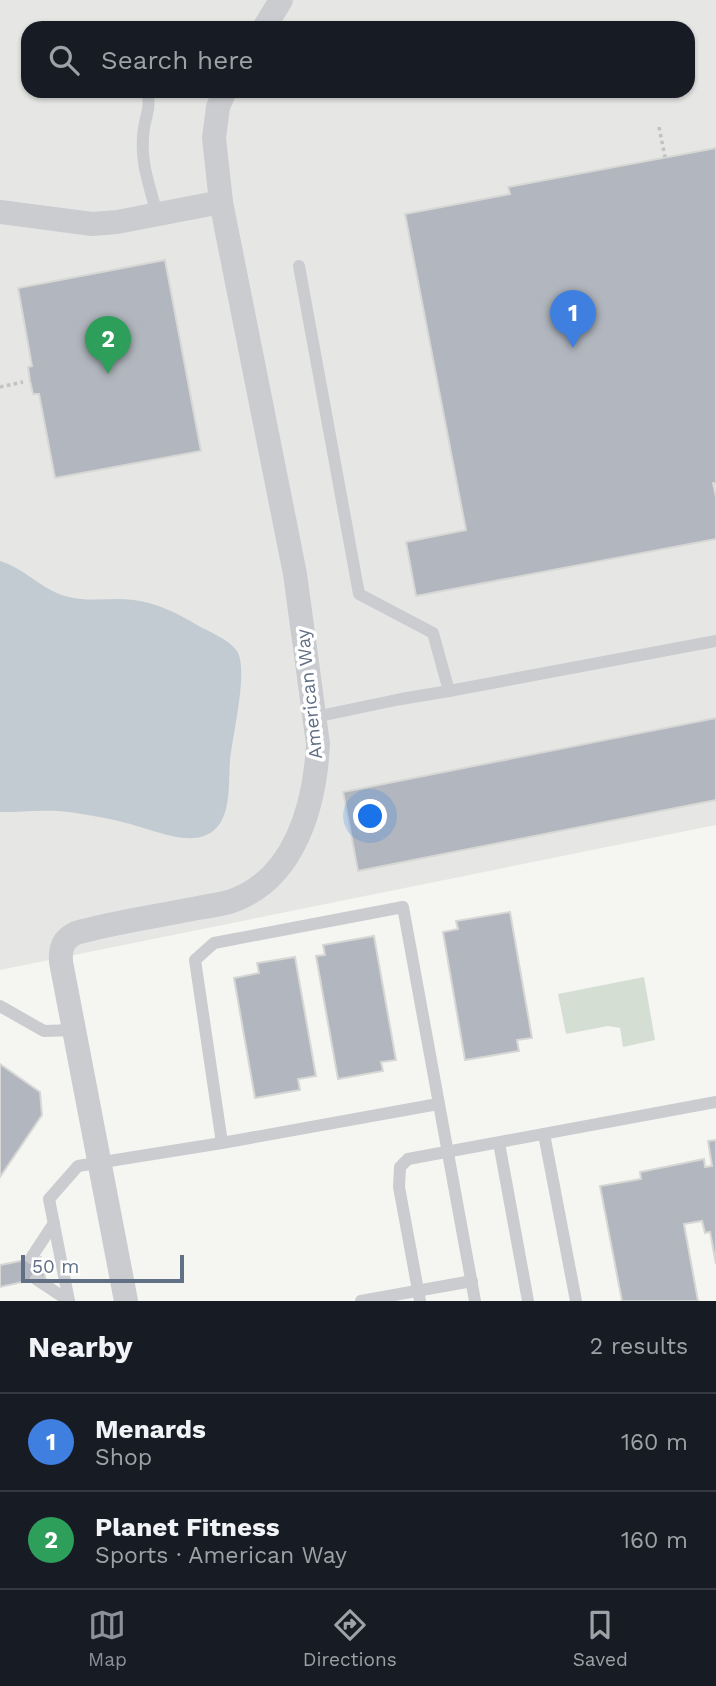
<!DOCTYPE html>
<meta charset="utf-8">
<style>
:root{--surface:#171b24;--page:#242831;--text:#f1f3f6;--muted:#9ea1a6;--line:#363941;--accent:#8c9099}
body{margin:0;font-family:"Work Sans",sans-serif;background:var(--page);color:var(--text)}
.scale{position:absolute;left:21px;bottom:18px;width:163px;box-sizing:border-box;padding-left:7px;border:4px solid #627086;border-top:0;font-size:19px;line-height:24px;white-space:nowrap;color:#627086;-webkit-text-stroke:5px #fff;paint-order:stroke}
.you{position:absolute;left:371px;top:817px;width:24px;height:24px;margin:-18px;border:5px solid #fff;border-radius:50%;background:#1a73e8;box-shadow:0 0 0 10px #1a73e833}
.badge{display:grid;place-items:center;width:46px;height:46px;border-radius:50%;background:var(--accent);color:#fff;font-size:23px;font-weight:700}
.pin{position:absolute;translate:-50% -58px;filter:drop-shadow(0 2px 4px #0008)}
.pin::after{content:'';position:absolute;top:37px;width:24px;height:21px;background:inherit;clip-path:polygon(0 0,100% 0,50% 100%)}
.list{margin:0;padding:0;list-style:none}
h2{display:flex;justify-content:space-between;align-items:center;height:91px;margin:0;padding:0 28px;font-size:30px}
h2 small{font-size:23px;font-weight:400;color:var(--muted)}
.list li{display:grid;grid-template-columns:46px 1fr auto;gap:21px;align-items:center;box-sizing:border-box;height:98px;padding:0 28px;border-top:2px solid var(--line)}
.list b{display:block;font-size:26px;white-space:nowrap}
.list p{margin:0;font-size:23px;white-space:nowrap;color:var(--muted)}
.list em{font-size:23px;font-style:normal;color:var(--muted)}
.icon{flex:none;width:38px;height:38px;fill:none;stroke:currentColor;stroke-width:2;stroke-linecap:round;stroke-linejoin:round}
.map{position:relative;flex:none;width:716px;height:1301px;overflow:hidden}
.search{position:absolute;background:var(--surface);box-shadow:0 2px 5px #0004;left:21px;right:21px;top:21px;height:77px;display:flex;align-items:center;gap:18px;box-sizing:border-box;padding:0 24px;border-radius:21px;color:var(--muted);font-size:26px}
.sheet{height:287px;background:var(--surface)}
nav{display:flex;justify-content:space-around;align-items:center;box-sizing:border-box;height:98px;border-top:2px solid var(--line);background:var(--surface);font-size:19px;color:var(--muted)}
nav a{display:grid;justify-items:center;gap:4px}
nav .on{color:var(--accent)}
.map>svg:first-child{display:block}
.built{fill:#e6e7e5;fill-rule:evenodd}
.green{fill:#d5ded2}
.water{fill:#c3cbd2}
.building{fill:#b2b7bf;stroke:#d7d7d5;stroke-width:2}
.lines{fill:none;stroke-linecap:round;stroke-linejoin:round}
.path{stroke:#c0c2c4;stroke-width:3.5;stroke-dasharray:3.5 3.5;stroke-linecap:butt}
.lane{stroke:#caccd0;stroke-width:12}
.street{stroke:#caccd0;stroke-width:24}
.labels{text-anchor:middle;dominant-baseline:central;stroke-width:7;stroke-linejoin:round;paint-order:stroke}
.street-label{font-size:19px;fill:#627086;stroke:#fff}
</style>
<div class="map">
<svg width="716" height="1301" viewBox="0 0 716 1301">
<rect width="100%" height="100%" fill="#f5f6f2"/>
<!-- built -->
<path class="built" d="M0,0H716V825L0,970ZM28,28H688V91H28Z"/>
<!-- green -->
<path class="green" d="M644,977L655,1040L623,1047L620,1028L608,1026L566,1034L558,994Z"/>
<!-- water -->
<path class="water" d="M0,561C24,568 41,589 65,596C88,603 111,597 134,600C157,603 177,613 197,625C210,632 228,639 237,651C249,670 232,737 230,761C228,785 233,826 204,836C183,844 147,828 126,823C108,818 88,815 69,812C46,809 23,812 0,812Z"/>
<!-- building -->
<g class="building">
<path d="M716,148V483H713L716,497V539L416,596L406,542L466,530L405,214L510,194L508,187Z"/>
<path d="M165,260L201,451L55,478L39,394H33L30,381L28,367L32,366L18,288Z"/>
<path d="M716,718V800L358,871L343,792Z"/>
<path d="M510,912L532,1038L517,1040L519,1051L465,1060L443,932L458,929L456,921Z"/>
<path d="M374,936L396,1060L381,1062L383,1071L338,1079L316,956L325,955L323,945Z"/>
<path d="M295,957L316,1076L298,1079L300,1090L255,1098L234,978L259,973L257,963Z"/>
<path d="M0,1064L40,1092L42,1115L0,1177Z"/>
<path d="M716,1140V1264L710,1232L705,1233L702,1221L684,1224L698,1301H622L600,1186L641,1179L640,1172L704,1159L705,1167L712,1166L708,1141Z"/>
<path d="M41,1257L45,1277L0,1287V1265Z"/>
</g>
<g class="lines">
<!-- path -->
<g class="path">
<path d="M659,127L665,157"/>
<path d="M0,387L23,382"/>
</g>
<!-- lane -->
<g class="lane">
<path d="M146,91C152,103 146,115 144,128C139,160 149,184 157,214"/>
<path d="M299,266L359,594L433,633L449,691"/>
<path d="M315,717L401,699L449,691L716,641"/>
<path d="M0,1006L44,1031L74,1030"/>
<path d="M544,1134L576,1301"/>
<path d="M222,1143L195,960L214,943L403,907L475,1301"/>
<path d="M499,1143L528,1301"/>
<path d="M31,1258L54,1223"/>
<path d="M36,1279L69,1301"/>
<path d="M69,1301L49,1199L78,1166L222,1143L438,1104"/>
<path d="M361,1301L472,1281"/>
<path d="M420,1301L399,1187L400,1167L408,1159L716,1102"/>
</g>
<!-- street -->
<g class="street">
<path d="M264,28L281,0"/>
<path d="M0,212L92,224L117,222L221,202"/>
<path d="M126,1301L61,962C60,948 63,939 76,933C114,922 154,917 192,909C204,907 217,905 229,902C295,881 315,805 318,744L295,574L221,202L214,138L218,107L225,91"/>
</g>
</g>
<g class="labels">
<!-- street labels -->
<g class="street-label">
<text transform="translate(309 694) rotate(-96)">American Way</text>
</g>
</g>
</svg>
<div class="scale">50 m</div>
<div class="you"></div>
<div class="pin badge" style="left:573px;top:348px;background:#3f7fe0">1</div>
<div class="pin badge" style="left:108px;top:374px;background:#2e9e5b">2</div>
<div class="search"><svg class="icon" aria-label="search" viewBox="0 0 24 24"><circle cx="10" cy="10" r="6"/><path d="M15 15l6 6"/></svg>Search here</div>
</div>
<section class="sheet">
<h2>Nearby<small>2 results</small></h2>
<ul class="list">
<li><span class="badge" style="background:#3f7fe0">1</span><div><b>Menards</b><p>Shop</p></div><em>160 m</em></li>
<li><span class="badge" style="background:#2e9e5b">2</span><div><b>Planet Fitness</b><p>Sports · American Way</p></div><em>160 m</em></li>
</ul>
</section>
<nav>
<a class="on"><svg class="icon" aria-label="map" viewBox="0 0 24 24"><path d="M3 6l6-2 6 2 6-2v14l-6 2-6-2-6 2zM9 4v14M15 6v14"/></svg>Map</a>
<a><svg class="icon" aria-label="directions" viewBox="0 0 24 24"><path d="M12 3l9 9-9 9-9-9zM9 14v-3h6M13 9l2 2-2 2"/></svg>Directions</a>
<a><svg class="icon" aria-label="saved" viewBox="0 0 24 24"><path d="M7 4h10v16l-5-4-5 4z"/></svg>Saved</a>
</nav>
